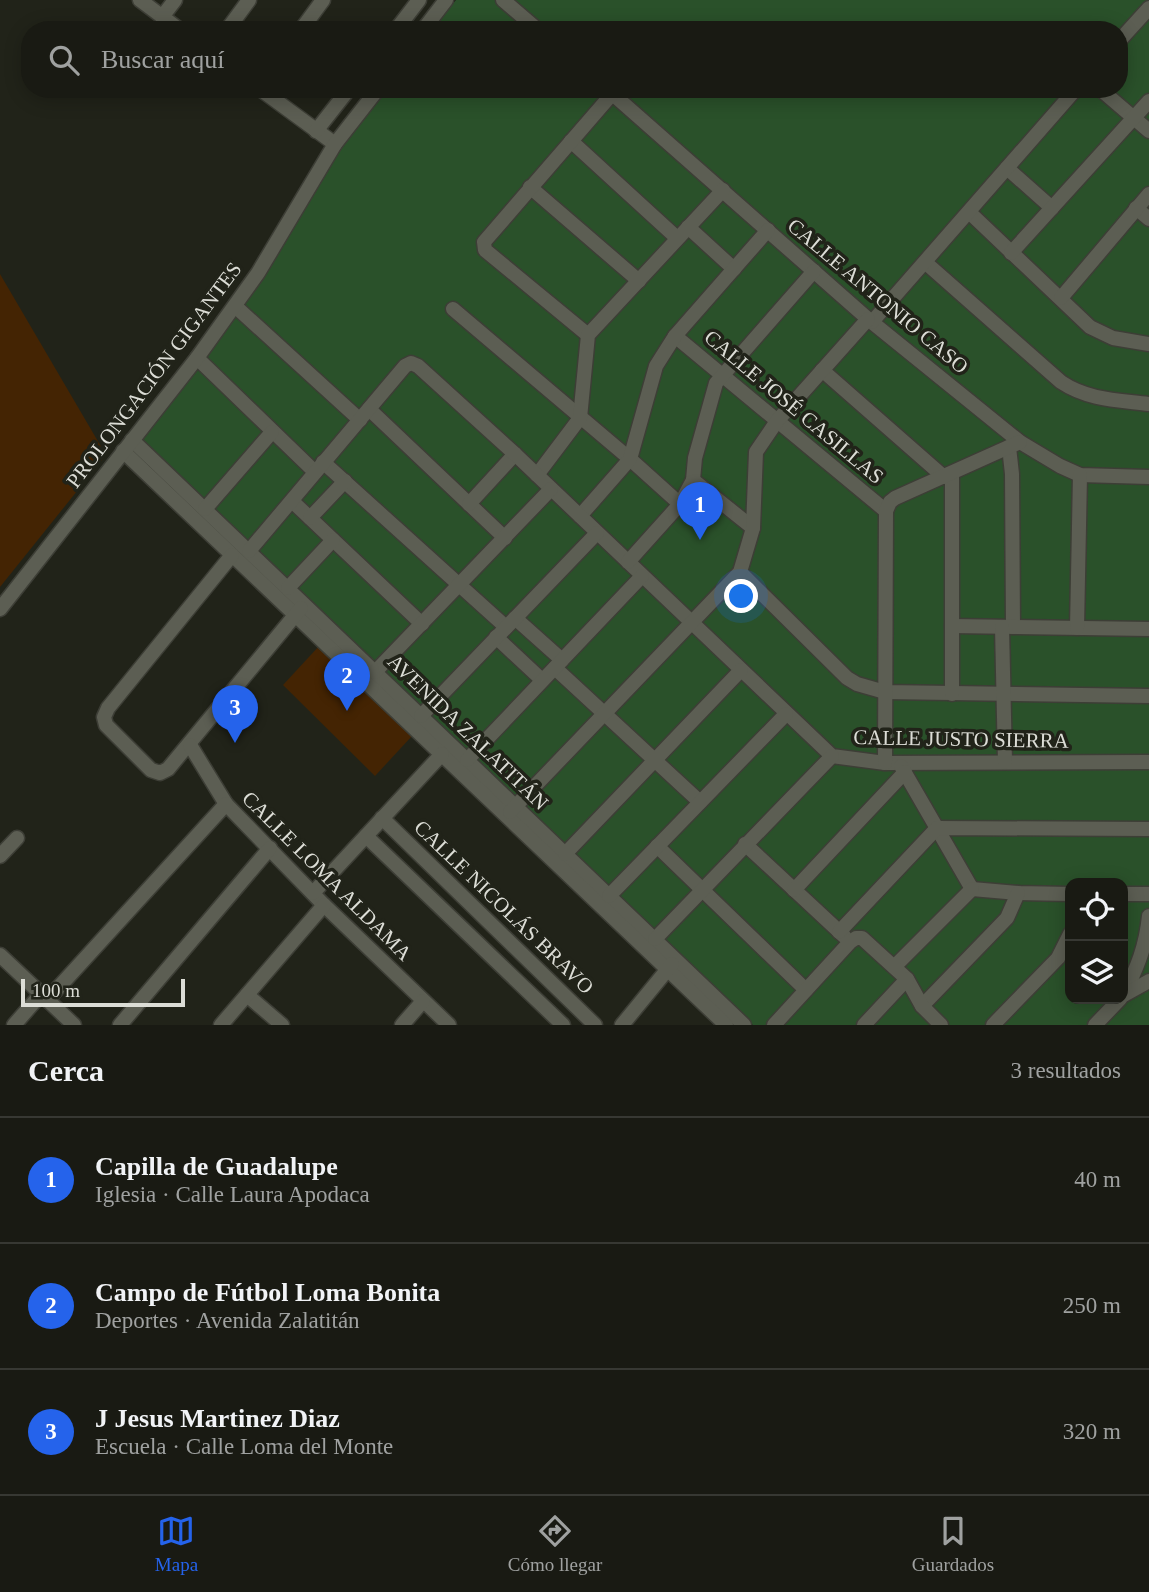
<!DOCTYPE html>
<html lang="es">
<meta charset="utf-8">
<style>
:root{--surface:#191a13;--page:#22231c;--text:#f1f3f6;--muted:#9fa1a0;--line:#373833;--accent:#2563eb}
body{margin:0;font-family:"Times New Roman",serif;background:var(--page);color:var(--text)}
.controls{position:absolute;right:21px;bottom:21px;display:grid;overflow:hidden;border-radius:14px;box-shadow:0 4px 18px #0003}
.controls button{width:63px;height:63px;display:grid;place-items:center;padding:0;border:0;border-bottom:2px solid var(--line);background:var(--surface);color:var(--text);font:35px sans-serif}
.scale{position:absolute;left:21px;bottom:18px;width:164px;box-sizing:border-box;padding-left:7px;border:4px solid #dcddd6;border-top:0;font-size:19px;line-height:24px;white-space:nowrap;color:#dcddd6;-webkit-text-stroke:5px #212319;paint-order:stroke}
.you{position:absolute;left:742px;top:597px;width:24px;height:24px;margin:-18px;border:5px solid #fff;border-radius:50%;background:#1a73e8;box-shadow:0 0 0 10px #1a73e833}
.badge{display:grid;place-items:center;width:46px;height:46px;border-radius:50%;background:var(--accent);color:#fff;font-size:23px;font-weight:700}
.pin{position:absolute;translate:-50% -58px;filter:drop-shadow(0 2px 4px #0008)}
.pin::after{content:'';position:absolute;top:37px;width:24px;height:21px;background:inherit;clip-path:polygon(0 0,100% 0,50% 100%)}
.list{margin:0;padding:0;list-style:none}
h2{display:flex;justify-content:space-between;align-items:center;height:91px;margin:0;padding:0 28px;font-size:30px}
h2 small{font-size:23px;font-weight:400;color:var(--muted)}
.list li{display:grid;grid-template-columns:46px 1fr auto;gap:21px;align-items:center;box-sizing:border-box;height:126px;padding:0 28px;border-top:2px solid var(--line)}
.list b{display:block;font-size:26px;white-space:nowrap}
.list p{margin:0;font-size:23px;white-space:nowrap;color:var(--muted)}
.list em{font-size:23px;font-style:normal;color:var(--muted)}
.icon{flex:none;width:38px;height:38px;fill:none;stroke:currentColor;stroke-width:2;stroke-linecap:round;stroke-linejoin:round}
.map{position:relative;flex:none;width:1149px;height:1025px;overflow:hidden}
.search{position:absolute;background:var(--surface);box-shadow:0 4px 18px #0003;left:21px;right:21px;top:21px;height:77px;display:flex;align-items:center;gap:18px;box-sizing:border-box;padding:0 24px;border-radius:28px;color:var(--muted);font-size:26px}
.sheet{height:469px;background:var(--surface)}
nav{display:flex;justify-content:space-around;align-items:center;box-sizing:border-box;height:98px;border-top:2px solid var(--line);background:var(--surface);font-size:19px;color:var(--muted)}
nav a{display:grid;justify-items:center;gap:4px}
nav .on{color:var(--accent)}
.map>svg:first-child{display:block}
.garden{fill:#442403}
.building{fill:#2c512b;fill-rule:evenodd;filter:url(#shadow)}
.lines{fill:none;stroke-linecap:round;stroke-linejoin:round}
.minor-casing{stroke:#3d3e36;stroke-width:17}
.minor{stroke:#5c5e53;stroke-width:14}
.labels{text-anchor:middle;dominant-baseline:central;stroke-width:7;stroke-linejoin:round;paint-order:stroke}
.street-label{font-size:21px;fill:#dcddd6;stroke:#212319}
</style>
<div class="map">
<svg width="1149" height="1025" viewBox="0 0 1149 1025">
<defs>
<filter id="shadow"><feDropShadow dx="4" dy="2" stdDeviation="3.5" flood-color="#0009"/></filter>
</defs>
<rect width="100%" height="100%" fill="#212319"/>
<!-- garden -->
<g class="garden">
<path d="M0,274L106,455L0,587Z"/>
<path d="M320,645L412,736L375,776L283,685Z"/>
</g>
<!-- building -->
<path class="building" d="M456,0H1149V1025H753L137,440L340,146L385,89H1119V30H432ZM1070,883H1123V999H1070Z"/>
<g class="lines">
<defs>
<g id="minor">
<path d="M140,0L180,30"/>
<path d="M503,0L538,30"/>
<path d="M162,17L175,0"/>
<path d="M227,30L249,0"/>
<path d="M301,30L323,0"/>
<path d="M396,30L419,0"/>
<path d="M423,30L446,0"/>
<path d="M1119,41L1149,8"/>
<path d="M260,89L335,144"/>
<path d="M607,89L868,319L1020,442L1060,466L1080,475L1149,477"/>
<path d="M1100,89L1149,131"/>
<path d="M316,131L349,89"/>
<path d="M571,141L677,238"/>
<path d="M1007,168L1052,208"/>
<path d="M530,187L639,281"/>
<path d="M1136,208L1149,219"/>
<path d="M969,212L1090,327L1113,338L1149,344"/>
<path d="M688,227L734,269"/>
<path d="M1011,253L1149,101"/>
<path d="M926,263L1061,382C1088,400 1117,400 1149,404"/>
<path d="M1061,298L1149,194"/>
<path d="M235,306L360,420"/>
<path d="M453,309L630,459L680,504"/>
<path d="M872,322L1076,89"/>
<path d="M588,335L485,250L484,242L612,94"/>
<path d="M675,336L886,511"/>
<path d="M197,358L315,472"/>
<path d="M822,370L944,477"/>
<path d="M369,409L505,538"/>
<path d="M132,440L744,1025"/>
<path d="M1009,447L1012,474L1013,627"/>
<path d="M123,451L726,1025"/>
<path d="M323,462L506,627"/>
<path d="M537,475L580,418L588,335L723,190"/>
<path d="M693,480L753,528"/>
<path d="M292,501L422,624"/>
<path d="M469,504L515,454"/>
<path d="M205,509L272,432"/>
<path d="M580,516L630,459L656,366L675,336L768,230"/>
<path d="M310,518L345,481"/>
<path d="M249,551L405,366L411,363L418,366L515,454L832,756L885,763L1149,762"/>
<path d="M232,555L108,708L104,717L106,725L151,770L160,773L168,769L301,608"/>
<path d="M628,562L680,504L693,480L695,458L716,383L814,271"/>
<path d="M740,572L847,678L857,684L885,692L1149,696"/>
<path d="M288,588L333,540"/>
<path d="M0,609L197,358L258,273L335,144L378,89"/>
<path d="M515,618L562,660"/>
<path d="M952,626L1149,629"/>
<path d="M1002,627L1005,762"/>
<path d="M1077,628L1080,475"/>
<path d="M496,637L542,680"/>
<path d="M555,668L700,802"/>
<path d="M375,672L551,489"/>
<path d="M952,694V473"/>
<path d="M421,716L597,533"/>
<path d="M190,745L226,804L324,905L449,1025"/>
<path d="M467,760L642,576"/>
<path d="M885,763L886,511L890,502L895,498L1020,442"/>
<path d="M901,766L972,889"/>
<path d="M510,812L740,572L753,528L756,452L777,421L868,319"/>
<path d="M382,818L595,1025"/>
<path d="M366,836L563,1025"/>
<path d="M745,844L844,936"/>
<path d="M657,846L806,990"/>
<path d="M565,854L741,670"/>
<path d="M0,856L17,838"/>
<path d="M972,889L1018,893L1070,894"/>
<path d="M794,890L905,772"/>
<path d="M313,893L442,754"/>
<path d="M1123,894H1149"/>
<path d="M609,896L786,714"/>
<path d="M839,932L937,828L1149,829"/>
<path d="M655,939L832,756"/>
<path d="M0,955L74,1025"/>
<path d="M895,966L972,889"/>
<path d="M247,995L282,1025"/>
<path d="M1123,995C1137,969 1146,946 1149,916"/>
<path d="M1124,995L1149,981"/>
<path d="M48,999L226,804"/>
<path d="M922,1006L1007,918L1018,893"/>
<path d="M14,1025L42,993"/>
<path d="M120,1025L270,848"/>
<path d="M221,1025L324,905"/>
<path d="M402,1025L423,1001"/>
<path d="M622,1025L672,964"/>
<path d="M774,1025L850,942L856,938H862L907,979L922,1006L941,1025"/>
<path d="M864,1025L907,979"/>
<path d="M993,1025L1058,958L1070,934"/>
<path d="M1095,1025L1120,999"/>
</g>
</defs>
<!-- minor casing -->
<use href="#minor" class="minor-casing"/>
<!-- minor -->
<use href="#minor" class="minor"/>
</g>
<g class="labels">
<!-- street labels -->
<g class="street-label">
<text transform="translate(878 296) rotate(40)">CALLE ANTONIO CASO</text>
<text transform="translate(154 375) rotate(-53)">PROLONGACIÓN GIGANTES</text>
<text transform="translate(794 407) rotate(40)">CALLE JOSÉ CASILLAS</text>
<text transform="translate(468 732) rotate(44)">AVENIDA ZALATITÁN</text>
<text transform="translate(961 739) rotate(1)">CALLE JUSTO SIERRA</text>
<text transform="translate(327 876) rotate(45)">CALLE LOMA ALDAMA</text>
<text transform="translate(504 907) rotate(44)">CALLE NICOLÁS BRAVO</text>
</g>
</g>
</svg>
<div class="controls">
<button><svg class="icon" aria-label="locate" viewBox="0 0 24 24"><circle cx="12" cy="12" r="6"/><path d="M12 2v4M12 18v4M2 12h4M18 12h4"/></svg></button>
<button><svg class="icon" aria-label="layers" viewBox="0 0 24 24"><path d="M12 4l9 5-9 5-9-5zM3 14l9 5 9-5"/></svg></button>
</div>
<div class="scale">100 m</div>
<div class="you"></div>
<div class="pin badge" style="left:700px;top:540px">1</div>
<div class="pin badge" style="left:347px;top:711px">2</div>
<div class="pin badge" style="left:235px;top:743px">3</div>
<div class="search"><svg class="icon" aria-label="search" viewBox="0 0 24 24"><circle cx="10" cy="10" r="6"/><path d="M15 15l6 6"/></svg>Buscar aquí</div>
</div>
<section class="sheet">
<h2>Cerca<small>3 resultados</small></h2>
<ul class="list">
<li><span class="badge">1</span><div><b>Capilla de Guadalupe</b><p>Iglesia · Calle Laura Apodaca</p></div><em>40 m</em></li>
<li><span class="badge">2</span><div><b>Campo de Fútbol Loma Bonita</b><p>Deportes · Avenida Zalatitán</p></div><em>250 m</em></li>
<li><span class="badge">3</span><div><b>J Jesus Martinez Diaz</b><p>Escuela · Calle Loma del Monte</p></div><em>320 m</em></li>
</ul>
</section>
<nav>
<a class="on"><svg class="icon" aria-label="map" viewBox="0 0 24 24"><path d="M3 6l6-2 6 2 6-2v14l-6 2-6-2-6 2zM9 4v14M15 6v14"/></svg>Mapa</a>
<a><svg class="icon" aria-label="directions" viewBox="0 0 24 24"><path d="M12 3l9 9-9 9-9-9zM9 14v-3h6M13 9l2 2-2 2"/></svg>Cómo llegar</a>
<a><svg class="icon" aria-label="saved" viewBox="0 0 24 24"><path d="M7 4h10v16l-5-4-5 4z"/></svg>Guardados</a>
</nav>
